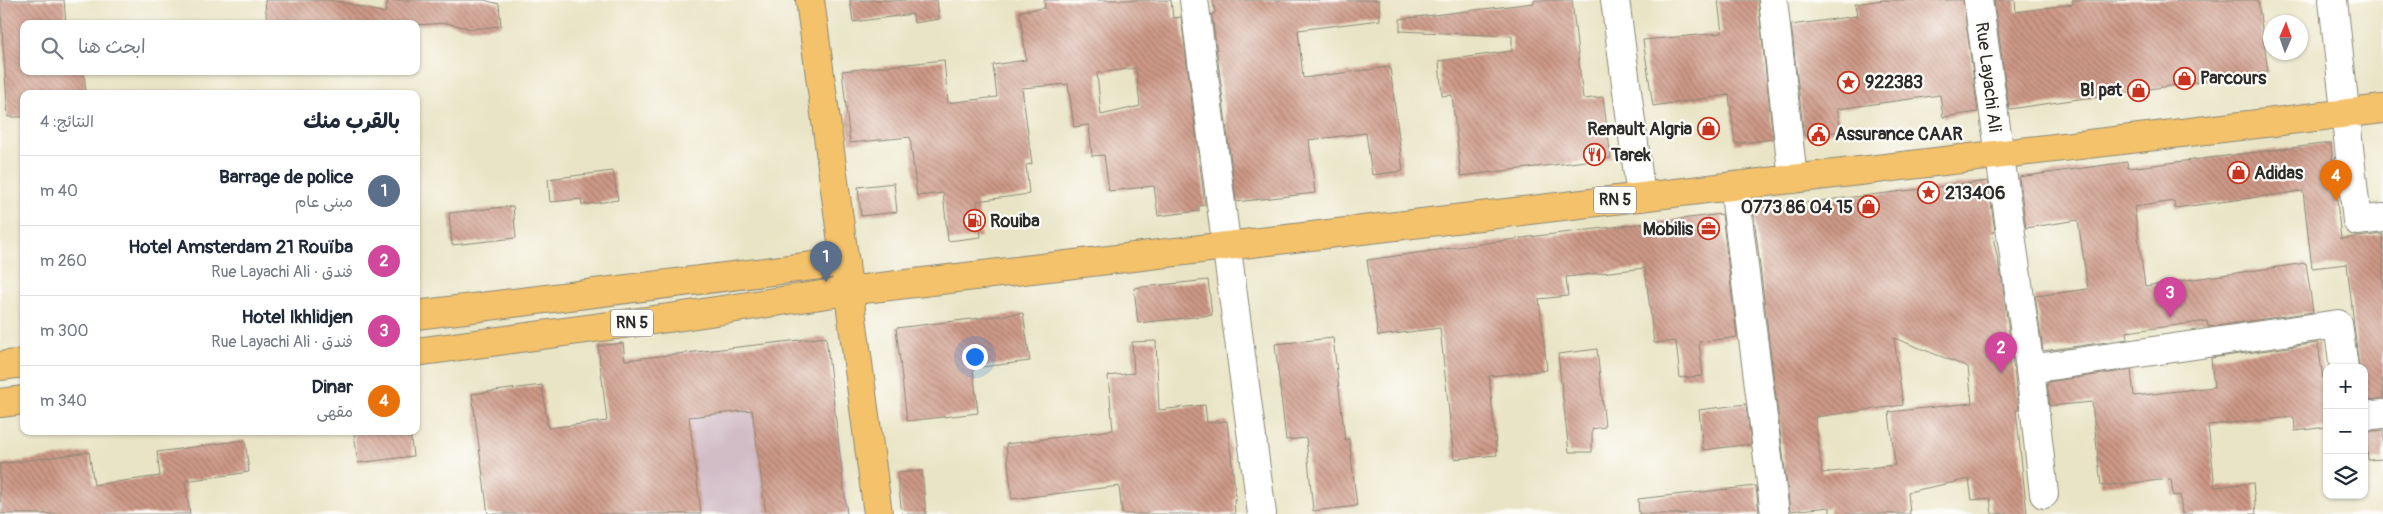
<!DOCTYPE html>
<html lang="ar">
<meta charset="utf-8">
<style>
:root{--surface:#fff;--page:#f6f6f7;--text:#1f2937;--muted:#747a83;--line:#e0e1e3;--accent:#7c3aed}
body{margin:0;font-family:Pangolin,"Playpen Sans Arabic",sans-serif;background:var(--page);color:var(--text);direction:rtl}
.controls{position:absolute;right:15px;bottom:15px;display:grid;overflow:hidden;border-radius:10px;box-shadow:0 1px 4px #0004}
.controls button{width:45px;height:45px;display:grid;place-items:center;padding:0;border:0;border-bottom:1px solid var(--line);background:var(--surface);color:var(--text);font:25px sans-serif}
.compass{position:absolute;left:2263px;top:15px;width:45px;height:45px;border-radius:50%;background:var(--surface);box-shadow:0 1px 4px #0004;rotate:2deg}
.you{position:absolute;left:974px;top:356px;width:18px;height:18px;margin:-12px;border:4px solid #fff;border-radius:50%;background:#1a73e8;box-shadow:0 0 0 8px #1a73e833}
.badge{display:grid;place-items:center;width:32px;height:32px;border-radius:50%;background:var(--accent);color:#fff;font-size:16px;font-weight:700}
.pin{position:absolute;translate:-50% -41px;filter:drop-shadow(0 1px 2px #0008)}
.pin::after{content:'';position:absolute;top:26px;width:18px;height:15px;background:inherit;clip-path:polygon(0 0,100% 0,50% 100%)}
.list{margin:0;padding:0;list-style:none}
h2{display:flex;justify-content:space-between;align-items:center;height:65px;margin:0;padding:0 20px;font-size:21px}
h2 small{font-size:16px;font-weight:400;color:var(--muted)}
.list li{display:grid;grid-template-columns:32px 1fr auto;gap:15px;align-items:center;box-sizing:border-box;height:70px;padding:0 20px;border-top:1px solid var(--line)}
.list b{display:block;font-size:19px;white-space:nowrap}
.list p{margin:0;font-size:16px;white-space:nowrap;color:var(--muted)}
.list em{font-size:16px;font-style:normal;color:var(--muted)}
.icon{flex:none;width:28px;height:28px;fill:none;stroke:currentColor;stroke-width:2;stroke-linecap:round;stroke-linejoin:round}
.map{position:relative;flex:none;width:2383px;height:514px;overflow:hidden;direction:ltr}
.search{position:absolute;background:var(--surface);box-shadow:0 1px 4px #0004;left:20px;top:20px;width:400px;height:55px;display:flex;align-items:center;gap:12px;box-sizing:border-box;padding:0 18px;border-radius:10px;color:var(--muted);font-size:19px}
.panel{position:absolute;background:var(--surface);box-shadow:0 1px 4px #0004;left:20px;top:90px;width:400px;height:345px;border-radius:10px;direction:rtl}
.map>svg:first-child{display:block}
.industrial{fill:#d2bdc7}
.building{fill:url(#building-back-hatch);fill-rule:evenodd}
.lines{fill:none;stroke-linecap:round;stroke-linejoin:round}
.minor-casing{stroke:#8a8878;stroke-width:30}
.major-casing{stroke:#8a8878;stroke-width:30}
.highway-casing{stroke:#8a8878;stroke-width:30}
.minor{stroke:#fff;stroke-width:28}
.major{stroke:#f4c26a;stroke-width:28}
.highway{stroke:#f4c26a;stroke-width:28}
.labels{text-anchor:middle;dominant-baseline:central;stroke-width:4.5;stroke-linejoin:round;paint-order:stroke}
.shield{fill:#fdfcf7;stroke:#6a6a68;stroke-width:1}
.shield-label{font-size:16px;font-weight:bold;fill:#2b2b2b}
.street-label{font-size:18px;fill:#2b2b2b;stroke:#fdfcf7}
.poi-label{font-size:18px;font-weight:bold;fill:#2b2b2b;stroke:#fdfcf7;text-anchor:start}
</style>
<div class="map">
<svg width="2383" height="514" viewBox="0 0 2383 514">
<defs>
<pattern id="building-back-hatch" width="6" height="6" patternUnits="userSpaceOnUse" patternTransform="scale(1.25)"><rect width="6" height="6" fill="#cd9886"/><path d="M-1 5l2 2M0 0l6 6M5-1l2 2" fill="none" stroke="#a77c6e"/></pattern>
</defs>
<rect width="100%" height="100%" fill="#fdfcf7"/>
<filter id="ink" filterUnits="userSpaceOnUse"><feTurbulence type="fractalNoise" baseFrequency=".02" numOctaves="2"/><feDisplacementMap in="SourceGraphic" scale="10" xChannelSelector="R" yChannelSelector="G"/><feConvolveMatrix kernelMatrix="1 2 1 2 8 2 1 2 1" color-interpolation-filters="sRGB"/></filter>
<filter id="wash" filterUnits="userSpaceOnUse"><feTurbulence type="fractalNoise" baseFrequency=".0096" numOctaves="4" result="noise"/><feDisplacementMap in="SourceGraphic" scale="20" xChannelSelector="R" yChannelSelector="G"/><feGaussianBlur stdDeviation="1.12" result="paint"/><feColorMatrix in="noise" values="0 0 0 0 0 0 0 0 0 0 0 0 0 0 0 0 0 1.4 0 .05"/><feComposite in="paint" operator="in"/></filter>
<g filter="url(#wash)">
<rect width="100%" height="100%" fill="#e9e4c5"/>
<!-- industrial -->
<path class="industrial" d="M826,337L849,514H581L570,424L669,412L660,355Z"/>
<g id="blocks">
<!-- building -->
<g class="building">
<path d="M0,0H64L66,24H24V71H84L86,94H24V117H8Z"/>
<path d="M265,0H331L385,13L388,0H484L499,4L501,26L472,29L446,23L416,25L267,24Z"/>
<path d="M850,0H937L939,19L914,23L913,14L853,22Z"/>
<path d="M1044,0H1171L1173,18L1181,17L1205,205L1199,206V211L1158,216L1154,186L1109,191L1104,155L1092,156L1089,125L1074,127L1068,84L1022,88L1032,164L1026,165L1029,194L977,201L981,237L948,241L943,193L917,196L910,137L850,143L842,71L944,60L948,103L997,97L993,65L1026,60L1020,11L1045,8ZM1136,68L1140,106L1101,115L1097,73Z"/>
<path d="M1213,0H1379L1380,20L1298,30L1303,78L1390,67L1403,171L1372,175L1366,133L1309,140L1315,193L1236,202L1212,14L1215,13Z"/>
<path d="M1534,0H1572L1583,99L1603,97L1611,158L1461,176L1452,95L1442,96L1439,61L1512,51V36L1400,31V19L1534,3Z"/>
<path d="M1718,0H1758L1773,139L1735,144L1729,95L1653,106L1643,40L1722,33Z"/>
<path d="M1883,0H1963L1978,112L1943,117L1940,95L1837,109L1841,131L1804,136L1791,25L1857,16L1855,4Z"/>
<path d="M1994,0H2015L2016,12L2073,4L2072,0H2258L2268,72L2009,109Z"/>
<path d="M2331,143L2341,239L2383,234V399L2364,400V368H2359L2347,264L2312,268L2303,191L2175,208L2174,201L2134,207L2145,286L2306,263L2313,312L2208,327L2207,321L2127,332L2128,339L2043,351L2035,296L2088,289L2078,220L2026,228L2019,177L2127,162L2128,168Z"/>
<path d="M613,171L618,200L582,205L581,199L550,202L548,179Z"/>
<path d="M1988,181L1995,232H1992L2002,280L2014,371L2019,410H2016L2027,514H1992L1990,498L1972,500L1969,479L1908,492L1910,514H1830V507L1790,511L1753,209ZM1894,338L1968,367L1972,403L1889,412L1895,465L1822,473L1815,417L1903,405Z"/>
<path d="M894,183L897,212L861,216L858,187Z"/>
<path d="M513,206L516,238L452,245L449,213Z"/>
<path d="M1722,214L1737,337L1699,342L1703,376L1680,378L1676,341L1654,343L1645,268L1566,277L1568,296L1539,299L1547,370L1489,376L1497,455L1454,459L1440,328L1378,336L1367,260L1537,236Z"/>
<path d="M1208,280L1212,315L1138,323L1134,288Z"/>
<path d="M1023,313L1030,361L973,368L978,413L907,421L896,328Z"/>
<path d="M826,337L847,514H766L752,410L689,417L701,514H488L472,394L542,385L548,428L607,421L598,346L623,343L625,360Z"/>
<path d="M1333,338L1345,440L1349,439L1357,506L1313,511L1306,438L1286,440L1275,344Z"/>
<path d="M1156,341L1159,410L1205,405L1207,423L1227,421L1236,499H1234L1235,514H1122L1119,486L1012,499L1006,444L1113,430L1108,376L1134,373L1132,342Z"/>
<path d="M2318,343L2327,408V427L2295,431L2294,417L2208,425L2215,487L2253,483L2256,514H2182L2180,495L2173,496L2171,479L2101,486L2092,402L2050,406L2047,382L2131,370L2134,396L2214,387L2211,358Z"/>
<path d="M1597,349L1605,427L1592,429V452H1569L1558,354Z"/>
<path d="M1746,404L1751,444L1703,450L1699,410Z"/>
<path d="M2383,430V459L2368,460L2365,432Z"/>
<path d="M376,431H410L413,456L358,463L354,434Z"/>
<path d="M245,440L249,472L185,481L190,514H0V464L89,452L94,485L160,476L157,452Z"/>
<path d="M922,471L926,514H902L897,473Z"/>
<path d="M1756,486L1759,514H1639L1638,499Z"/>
</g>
</g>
</g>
<g filter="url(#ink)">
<use href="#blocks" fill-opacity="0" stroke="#8a8878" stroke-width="1"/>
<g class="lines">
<defs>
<g id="minor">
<path d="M1194,0L1262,514"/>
<path d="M1615,0L1641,197"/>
<path d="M1773,0L1793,179"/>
<path d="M1978,0L2030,369L2044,494"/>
<path d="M2333,0L2357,221L2383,218"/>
<path d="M1734,186L1775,514"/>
<path d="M2030,369L2338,324L2344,368"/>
<path d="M2364,416L2383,414"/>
</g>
<path id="major" d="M810,0L878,514"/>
<g id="highway">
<path d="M416,315L845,262"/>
<path d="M416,352L683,316L847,291L2383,109"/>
<path d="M0,366L24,363"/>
<path d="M0,403L24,400"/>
</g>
</defs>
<!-- minor casing -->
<use href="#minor" class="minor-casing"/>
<!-- major casing -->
<use href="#major" class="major-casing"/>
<!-- highway casing -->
<use href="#highway" class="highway-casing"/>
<!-- minor -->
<use href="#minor" class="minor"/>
<!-- major -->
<use href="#major" class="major"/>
<!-- highway -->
<use href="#highway" class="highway"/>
</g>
</g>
<!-- icons -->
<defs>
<symbol id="shop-ring" viewBox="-11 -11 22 22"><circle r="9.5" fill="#fdfcf7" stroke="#c8321e" stroke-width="1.5"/><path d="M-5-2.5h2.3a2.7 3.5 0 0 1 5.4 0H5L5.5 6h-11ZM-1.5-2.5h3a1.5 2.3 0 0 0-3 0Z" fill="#c8321e"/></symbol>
<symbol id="sight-ring" viewBox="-11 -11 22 22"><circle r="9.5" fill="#fdfcf7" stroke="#c8321e" stroke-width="1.5"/><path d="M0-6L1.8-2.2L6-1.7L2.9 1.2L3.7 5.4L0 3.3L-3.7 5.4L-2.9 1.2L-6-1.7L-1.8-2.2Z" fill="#c8321e"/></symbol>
<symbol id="civic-ring" viewBox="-11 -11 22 22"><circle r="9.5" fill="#fdfcf7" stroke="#c8321e" stroke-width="1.5"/><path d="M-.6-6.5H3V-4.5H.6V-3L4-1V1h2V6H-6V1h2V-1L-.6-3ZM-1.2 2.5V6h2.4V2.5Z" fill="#c8321e"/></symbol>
<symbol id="restaurant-ring" viewBox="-11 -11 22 22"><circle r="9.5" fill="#fdfcf7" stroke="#c8321e" stroke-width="1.5"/><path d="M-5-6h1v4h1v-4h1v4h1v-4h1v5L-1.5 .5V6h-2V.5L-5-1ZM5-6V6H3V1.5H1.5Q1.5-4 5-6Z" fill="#c8321e"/></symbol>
<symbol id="fuel-ring" viewBox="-11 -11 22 22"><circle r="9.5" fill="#fdfcf7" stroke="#c8321e" stroke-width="1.5"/><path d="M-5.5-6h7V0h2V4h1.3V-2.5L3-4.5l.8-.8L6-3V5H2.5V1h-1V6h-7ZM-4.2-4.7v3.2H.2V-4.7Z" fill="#c8321e"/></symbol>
<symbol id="office-ring" viewBox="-11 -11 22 22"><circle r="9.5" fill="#fdfcf7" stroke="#c8321e" stroke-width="1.5"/><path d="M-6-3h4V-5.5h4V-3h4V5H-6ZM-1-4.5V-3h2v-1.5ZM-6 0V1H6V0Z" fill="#c8321e"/></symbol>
</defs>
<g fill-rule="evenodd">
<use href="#shop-ring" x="2172" y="66" width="25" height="25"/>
<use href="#sight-ring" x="1836" y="70" width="25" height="25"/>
<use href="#shop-ring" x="2126" y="78" width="25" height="25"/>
<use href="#shop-ring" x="1696" y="116" width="25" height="25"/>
<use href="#civic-ring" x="1806" y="122" width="25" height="25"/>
<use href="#restaurant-ring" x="1582" y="142" width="25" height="25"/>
<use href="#shop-ring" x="2226" y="160" width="25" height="25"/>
<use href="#sight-ring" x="1916" y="180" width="25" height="25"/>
<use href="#shop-ring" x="1856" y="194" width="25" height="25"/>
<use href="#fuel-ring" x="962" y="208" width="25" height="25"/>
<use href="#office-ring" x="1696" y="216" width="25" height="25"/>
</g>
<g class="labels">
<!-- shield labels -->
<g class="shield">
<rect x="1594" y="186.5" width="42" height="27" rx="4"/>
<rect x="611" y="309.5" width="42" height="27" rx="4"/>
</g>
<g class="shield-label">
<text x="1615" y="200">RN 5</text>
<text x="632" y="323">RN 5</text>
</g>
<!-- street labels -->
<g class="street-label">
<text transform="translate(1988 77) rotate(83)">Rue Layachi Ali</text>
</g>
<!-- poi labels -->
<g class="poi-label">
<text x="2200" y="78">Parcours</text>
<text x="1865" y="82">922383</text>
<text x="2122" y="90" text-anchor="end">Bl pat</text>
<text x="1692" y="129" text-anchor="end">Renault Algria</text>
<text x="1835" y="134">Assurance CAAR</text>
<text x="1611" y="155">Tarek</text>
<text x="2254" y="173">Adidas</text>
<text x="1945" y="193">213406</text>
<text x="1853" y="207" text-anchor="end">0773 86 04 15</text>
<text x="990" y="221">Rouiba</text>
<text x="1693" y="229" text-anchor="end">Mobilis</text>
</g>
</g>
</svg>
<div class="controls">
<button>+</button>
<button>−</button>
<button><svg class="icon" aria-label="layers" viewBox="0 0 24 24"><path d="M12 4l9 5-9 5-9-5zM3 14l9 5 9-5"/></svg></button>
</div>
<svg class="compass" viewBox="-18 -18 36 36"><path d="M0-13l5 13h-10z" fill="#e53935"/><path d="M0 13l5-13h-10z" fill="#747a83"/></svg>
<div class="you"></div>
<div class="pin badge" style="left:826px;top:282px;background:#5c6f8a">1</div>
<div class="pin badge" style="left:2001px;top:373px;background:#d1479c">2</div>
<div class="pin badge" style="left:2170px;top:318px;background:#d1479c">3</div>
<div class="pin badge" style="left:2336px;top:201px;background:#e8710a">4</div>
<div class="search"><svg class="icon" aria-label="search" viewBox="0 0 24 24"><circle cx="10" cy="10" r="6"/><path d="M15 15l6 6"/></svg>ابحث هنا</div>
<section class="panel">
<h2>بالقرب منك<small>النتائج: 4</small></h2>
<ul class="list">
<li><span class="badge" style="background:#5c6f8a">1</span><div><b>Barrage de police</b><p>مبنى عام</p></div><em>40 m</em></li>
<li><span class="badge" style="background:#d1479c">2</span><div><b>Hotel Amsterdam 21 Rouïba</b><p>فندق · Rue Layachi Ali</p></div><em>260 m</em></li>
<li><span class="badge" style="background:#d1479c">3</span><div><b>Hotel Ikhlidjen</b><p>فندق · Rue Layachi Ali</p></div><em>300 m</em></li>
<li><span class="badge" style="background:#e8710a">4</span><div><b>Dinar</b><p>مقهى</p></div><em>340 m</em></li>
</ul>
</section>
</div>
